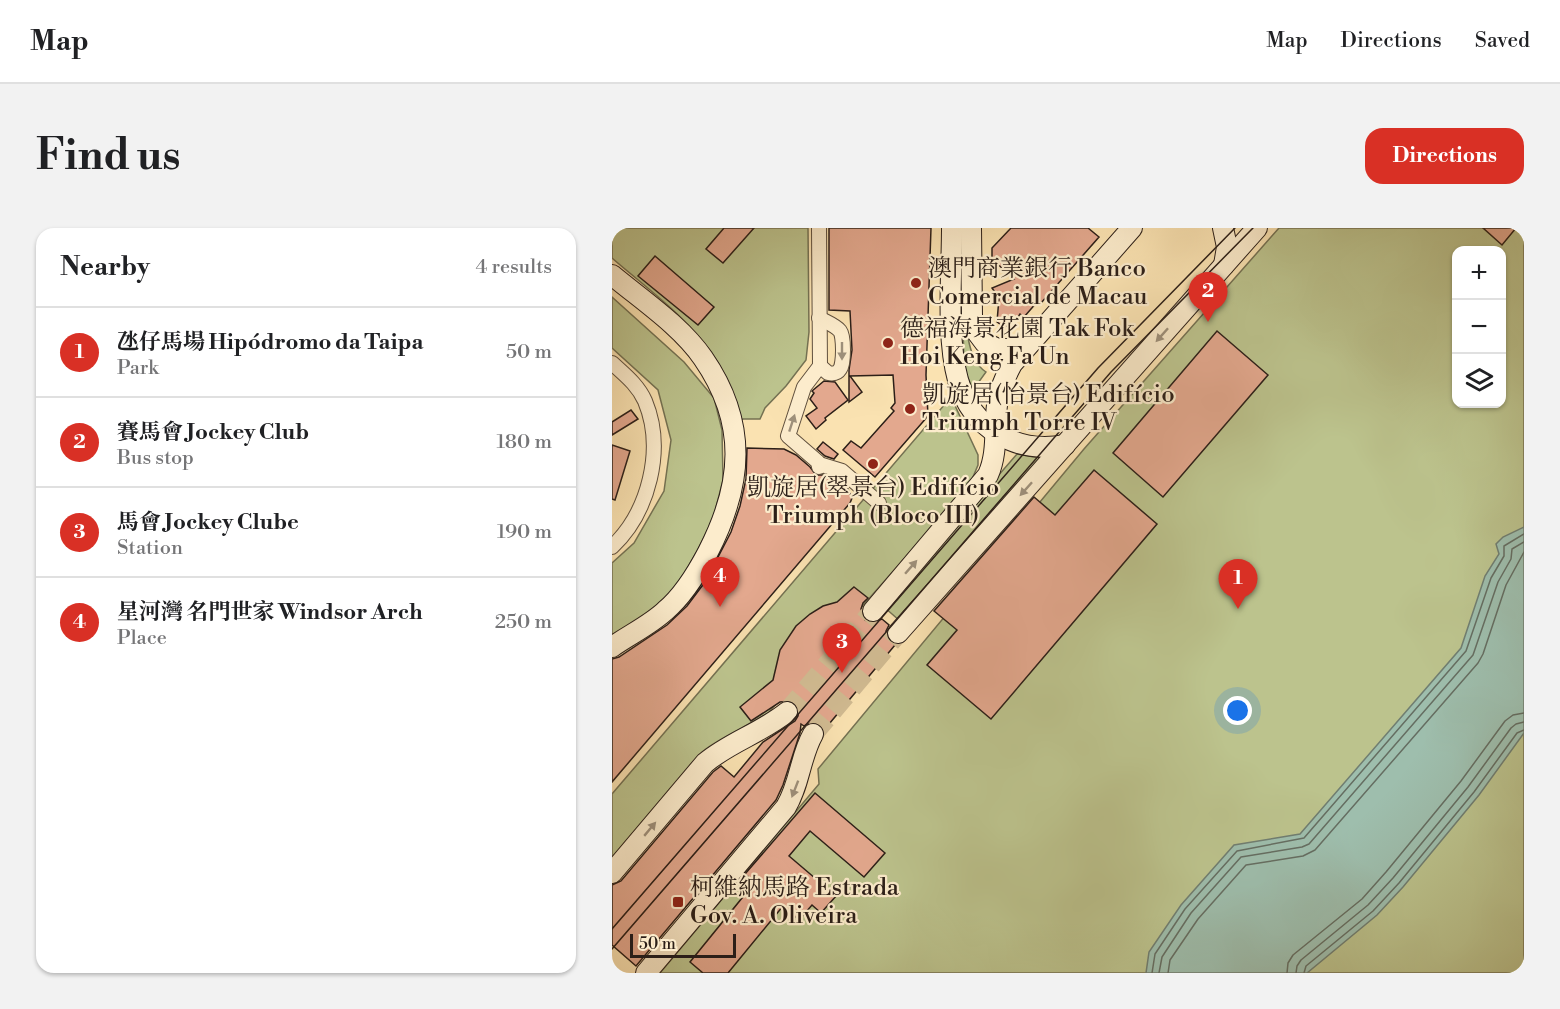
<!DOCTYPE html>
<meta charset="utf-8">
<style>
:root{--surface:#fff;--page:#f2f2f2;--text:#202124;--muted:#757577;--line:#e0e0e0;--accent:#d93025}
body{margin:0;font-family:"Libre Bodoni","Noto Serif SC",serif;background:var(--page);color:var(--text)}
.controls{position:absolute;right:18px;top:18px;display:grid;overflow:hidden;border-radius:12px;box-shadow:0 2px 4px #0004}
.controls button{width:54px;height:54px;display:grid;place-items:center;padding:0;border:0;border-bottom:2px solid var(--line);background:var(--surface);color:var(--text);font:30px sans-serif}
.scale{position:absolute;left:18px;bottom:15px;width:106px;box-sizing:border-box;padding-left:6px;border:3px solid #2c1f18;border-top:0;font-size:16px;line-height:21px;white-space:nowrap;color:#2c1f18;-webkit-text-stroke:4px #fceccc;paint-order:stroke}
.you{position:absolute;left:626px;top:483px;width:21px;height:21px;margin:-15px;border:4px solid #fff;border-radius:50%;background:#1a73e8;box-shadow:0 0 0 9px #1a73e833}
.badge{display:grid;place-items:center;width:39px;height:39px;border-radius:50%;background:var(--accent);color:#fff;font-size:20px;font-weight:700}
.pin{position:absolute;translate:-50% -50px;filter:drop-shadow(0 2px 3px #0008)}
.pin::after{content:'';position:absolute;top:32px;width:21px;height:18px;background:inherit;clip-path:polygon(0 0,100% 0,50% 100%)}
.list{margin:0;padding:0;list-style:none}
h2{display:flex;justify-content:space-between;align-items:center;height:78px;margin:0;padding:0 24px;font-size:26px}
h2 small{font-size:20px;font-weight:400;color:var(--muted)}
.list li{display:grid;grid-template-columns:39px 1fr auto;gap:18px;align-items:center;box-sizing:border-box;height:90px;padding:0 24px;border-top:2px solid var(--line)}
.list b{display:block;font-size:22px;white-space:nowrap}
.list p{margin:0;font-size:20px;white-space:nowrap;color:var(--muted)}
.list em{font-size:20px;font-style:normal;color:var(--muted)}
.icon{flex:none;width:33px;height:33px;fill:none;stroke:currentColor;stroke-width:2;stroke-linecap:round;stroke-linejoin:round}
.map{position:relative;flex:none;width:912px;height:745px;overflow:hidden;border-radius:18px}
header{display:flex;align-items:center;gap:36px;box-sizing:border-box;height:84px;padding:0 30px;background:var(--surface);border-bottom:2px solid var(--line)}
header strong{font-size:28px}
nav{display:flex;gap:33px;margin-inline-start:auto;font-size:21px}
.intro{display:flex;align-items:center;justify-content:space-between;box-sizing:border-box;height:144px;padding:0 36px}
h1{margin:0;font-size:42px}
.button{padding:15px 27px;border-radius:18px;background:var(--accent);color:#fff;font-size:21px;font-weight:700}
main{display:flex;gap:36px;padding:0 36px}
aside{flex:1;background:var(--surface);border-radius:18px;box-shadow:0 2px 4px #0004}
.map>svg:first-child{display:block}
.green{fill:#bcc38d;stroke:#747152;stroke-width:1.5;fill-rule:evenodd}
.water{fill:#9ebead;stroke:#707e71;stroke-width:1.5}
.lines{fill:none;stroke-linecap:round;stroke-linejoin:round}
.shore{stroke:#656e62;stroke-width:1.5}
.building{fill:#e3a88e;stroke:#2c1f18;stroke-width:1.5}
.secondary-tunnel{stroke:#d1bb92;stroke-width:20;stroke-dasharray:20 10;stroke-linecap:butt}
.street-casing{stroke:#60503e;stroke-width:16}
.secondary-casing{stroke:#2c1f18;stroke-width:22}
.street{stroke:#fceccc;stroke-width:14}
.secondary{stroke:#fceccc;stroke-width:20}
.tram{stroke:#2c1f18;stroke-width:1.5}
.oneway{fill:#9e907b}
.poi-dot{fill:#8f2418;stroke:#fceccc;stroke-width:2}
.labels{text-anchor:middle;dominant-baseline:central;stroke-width:4.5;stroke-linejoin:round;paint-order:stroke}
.poi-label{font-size:24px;fill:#2c1f18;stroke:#fceccc;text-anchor:start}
</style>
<header>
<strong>Map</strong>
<nav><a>Map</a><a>Directions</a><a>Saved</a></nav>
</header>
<div class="intro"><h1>Find us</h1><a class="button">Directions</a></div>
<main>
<aside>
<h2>Nearby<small>4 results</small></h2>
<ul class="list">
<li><span class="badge">1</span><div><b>氹仔馬場 Hipódromo da Taipa</b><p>Park</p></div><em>50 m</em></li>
<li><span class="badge">2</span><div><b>賽馬會 Jockey Club</b><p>Bus stop</p></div><em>180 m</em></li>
<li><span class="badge">3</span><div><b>馬會 Jockey Clube</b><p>Station</p></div><em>190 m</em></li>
<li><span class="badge">4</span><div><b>星河灣 名門世家 Windsor Arch</b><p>Place</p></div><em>250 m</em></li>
</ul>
</aside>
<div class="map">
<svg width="912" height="745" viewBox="0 0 912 745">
<rect width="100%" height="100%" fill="#fae2b1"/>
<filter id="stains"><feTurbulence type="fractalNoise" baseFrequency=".00333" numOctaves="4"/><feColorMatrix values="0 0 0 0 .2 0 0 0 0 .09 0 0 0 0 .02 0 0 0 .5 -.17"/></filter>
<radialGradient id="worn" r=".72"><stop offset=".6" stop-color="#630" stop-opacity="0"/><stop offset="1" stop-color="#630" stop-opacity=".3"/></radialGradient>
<!-- green -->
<g class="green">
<path d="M0,0H196L197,104L194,132L174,158L153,180L148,191H131L127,193C117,118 53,76 0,30Z"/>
<path d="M349,0H356V110C359,124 362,136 374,144L361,162L352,140Z"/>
<path d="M667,0H912V745H48L207,556L206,541L472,221ZM844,22H890V176H844Z"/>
<path d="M0,69L72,134L102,170L110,202L111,252L101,291L85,323L65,358L40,382L0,409V335L22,315L52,263L59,212L46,162L0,120Z"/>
<path d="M339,169L366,227V237L358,256L157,484C135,499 110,508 90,524L0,632V566Z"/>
<path d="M405,226L430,230L288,393L272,379Z"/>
</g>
<!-- water -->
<path class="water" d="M912,299V505L867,567L791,659L765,687L695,745H534L537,724L569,677L622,617L688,606L849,420L873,348L887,326L884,316L891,309Z"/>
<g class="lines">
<!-- shore -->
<g class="shore">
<path d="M540,745L543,726L573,681L625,623L692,610L854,423L879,350L892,328V318L912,306"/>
<path d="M547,745L550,729L579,685L629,629L690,619L697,616L861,427L886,354L899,331L900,321L912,314"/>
<path d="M556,745L558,732L586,691L634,637L691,628L703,622L866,435L871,426L894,357L912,324"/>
<path d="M675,745L676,735L681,727L750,671L774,644L849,553L893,493L901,487L912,485"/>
<path d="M684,745L685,738L689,732L756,677L781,650L856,559L899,500L904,496L912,494"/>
<path d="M692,745L694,738L761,683L787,655L862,564L905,505L912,502"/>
</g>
</g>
<!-- building -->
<g class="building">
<path d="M112,0H142L111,35L94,21Z"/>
<path d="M217,0H319L314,147L316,188L263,249L231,222L239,213L249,220L282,183L279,180L283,175L281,147L238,148L250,164L237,174V142L240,122L238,83L217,82Z"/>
<path d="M399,0H476L487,9L429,75L426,73L412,89L408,86L401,96L392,99L385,94L387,70L380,60L402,51L380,31V20Z"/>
<path d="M871,0H904L890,17Z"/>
<path d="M43,28L102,79L86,97L26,48Z"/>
<path d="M605,103L656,147L551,269L501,225Z"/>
<path d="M212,153L223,154L236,172L213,190L214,192L204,201L194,188L205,180L198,171L202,165L200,163Z"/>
<path d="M19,182L26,191L0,207V194Z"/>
<path d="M211,214L226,226L222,231L213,228L205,221Z"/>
<path d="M0,217L18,223L3,272L0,271Z"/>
<path d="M135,220L172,221L184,227L198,239L204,247H211L220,249L236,261L240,270L238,275L0,554V431L7,429L55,397L75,378L93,354L119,304L128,278L134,251Z"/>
<path d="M482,242L545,296L379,491L315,437L345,402L322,383L422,269L443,287Z"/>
<path d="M242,359L256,370L251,375L249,381L253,392L259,395L270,391L277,397L274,403L275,409L283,417L212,502L206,495L200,494L192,498L189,496L188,505L171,557L164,572L24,738L0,717V657L9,653L101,544L109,538L122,549L151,514L183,493L186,488L187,482L184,476L179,473L168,474L139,493L128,479L161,452L168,422L184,398L198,386L211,378L225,374Z"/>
<path d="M203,565L273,625L252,649L198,603L177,628L224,668L209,685L200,677L187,692L171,678L116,745H91L78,734L143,654L133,646Z"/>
</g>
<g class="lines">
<!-- secondary-tunnel -->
<g class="secondary-tunnel">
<path d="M175,484L261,383"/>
<path d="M201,506L286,405"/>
</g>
<defs>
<g id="street">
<path d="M207,90C214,94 223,97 228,103C232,108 232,136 228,141C225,146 221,146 216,145L208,138"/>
<path d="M0,135C13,147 26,157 33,173C53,221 37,284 0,319"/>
<path d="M207,236L230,243L267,275"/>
<path d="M207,239L206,234L176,208L192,159L208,138L207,0"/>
</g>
<g id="secondary">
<path d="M340,0C340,45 334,109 346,152C360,201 404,226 453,217"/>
<path d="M359,0L360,88L364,103L373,115L386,121H405L418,114"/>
<path d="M611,0L615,19L612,37"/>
<path d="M0,47C30,72 69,98 91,130C136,195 131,256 96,324C85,345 72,367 53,383C38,397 17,407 0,419"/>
<path d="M261,383L376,247C386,225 382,201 385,177C387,162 393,149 400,136L520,0"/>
<path d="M286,405L645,0"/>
<path d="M0,645L93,535C118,514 149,505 175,484"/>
<path d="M34,745L174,579C188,556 188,529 201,506"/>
</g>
</defs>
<!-- street casing -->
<use href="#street" class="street-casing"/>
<!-- secondary casing -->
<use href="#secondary" class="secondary-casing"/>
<!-- street -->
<use href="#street" class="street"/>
<!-- secondary -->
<use href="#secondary" class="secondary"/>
<!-- tram -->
<g class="tram">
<path d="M0,701L486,140L623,0"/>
<path d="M0,721L499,144L641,0"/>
</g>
</g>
<!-- one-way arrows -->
<defs><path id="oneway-solid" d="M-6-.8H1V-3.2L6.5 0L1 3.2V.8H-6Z" transform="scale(1.5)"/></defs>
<g class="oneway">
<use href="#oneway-solid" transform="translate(550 107) rotate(132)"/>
<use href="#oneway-solid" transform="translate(230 123) rotate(90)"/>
<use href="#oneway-solid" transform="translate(180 195) rotate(-72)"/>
<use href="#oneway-solid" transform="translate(414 261) rotate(132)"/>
<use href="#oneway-solid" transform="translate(299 339) rotate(-49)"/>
<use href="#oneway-solid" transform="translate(183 561) rotate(111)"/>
<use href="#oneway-solid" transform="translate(38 601) rotate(-50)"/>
</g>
<!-- markers -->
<g class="poi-dot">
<circle cx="304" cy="55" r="6"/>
<circle cx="276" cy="115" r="6"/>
<circle cx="298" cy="181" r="6"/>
<circle cx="261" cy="236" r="6"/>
<rect x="60" y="668" width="12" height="12" rx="3"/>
</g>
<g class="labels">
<!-- poi labels -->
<g class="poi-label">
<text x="316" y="41">澳門商業銀行 Banco<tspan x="316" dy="28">Comercial de Macau</tspan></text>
<text x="288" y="101">德福海景花園 Tak Fok<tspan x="288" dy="28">Hoi Keng Fa Un</tspan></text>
<text x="310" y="167">凱旋居(怡景台) Edifício<tspan x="310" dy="28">Triumph Torre IV</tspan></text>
<text x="261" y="260" text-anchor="middle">凱旋居(翠景台) Edifício<tspan x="261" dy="28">Triumph (Bloco III)</tspan></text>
<text x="78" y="660">柯維納馬路 Estrada<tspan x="78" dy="28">Gov. A. Oliveira</tspan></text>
</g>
</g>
<rect width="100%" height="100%" filter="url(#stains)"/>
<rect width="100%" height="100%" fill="url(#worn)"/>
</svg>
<div class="controls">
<button>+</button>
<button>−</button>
<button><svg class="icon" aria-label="layers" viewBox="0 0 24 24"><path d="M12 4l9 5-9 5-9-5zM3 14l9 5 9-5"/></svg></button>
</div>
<div class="scale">50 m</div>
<div class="you"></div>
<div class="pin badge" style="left:626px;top:381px">1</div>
<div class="pin badge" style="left:596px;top:94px">2</div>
<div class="pin badge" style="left:230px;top:445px">3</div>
<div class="pin badge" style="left:108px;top:379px">4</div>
</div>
</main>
